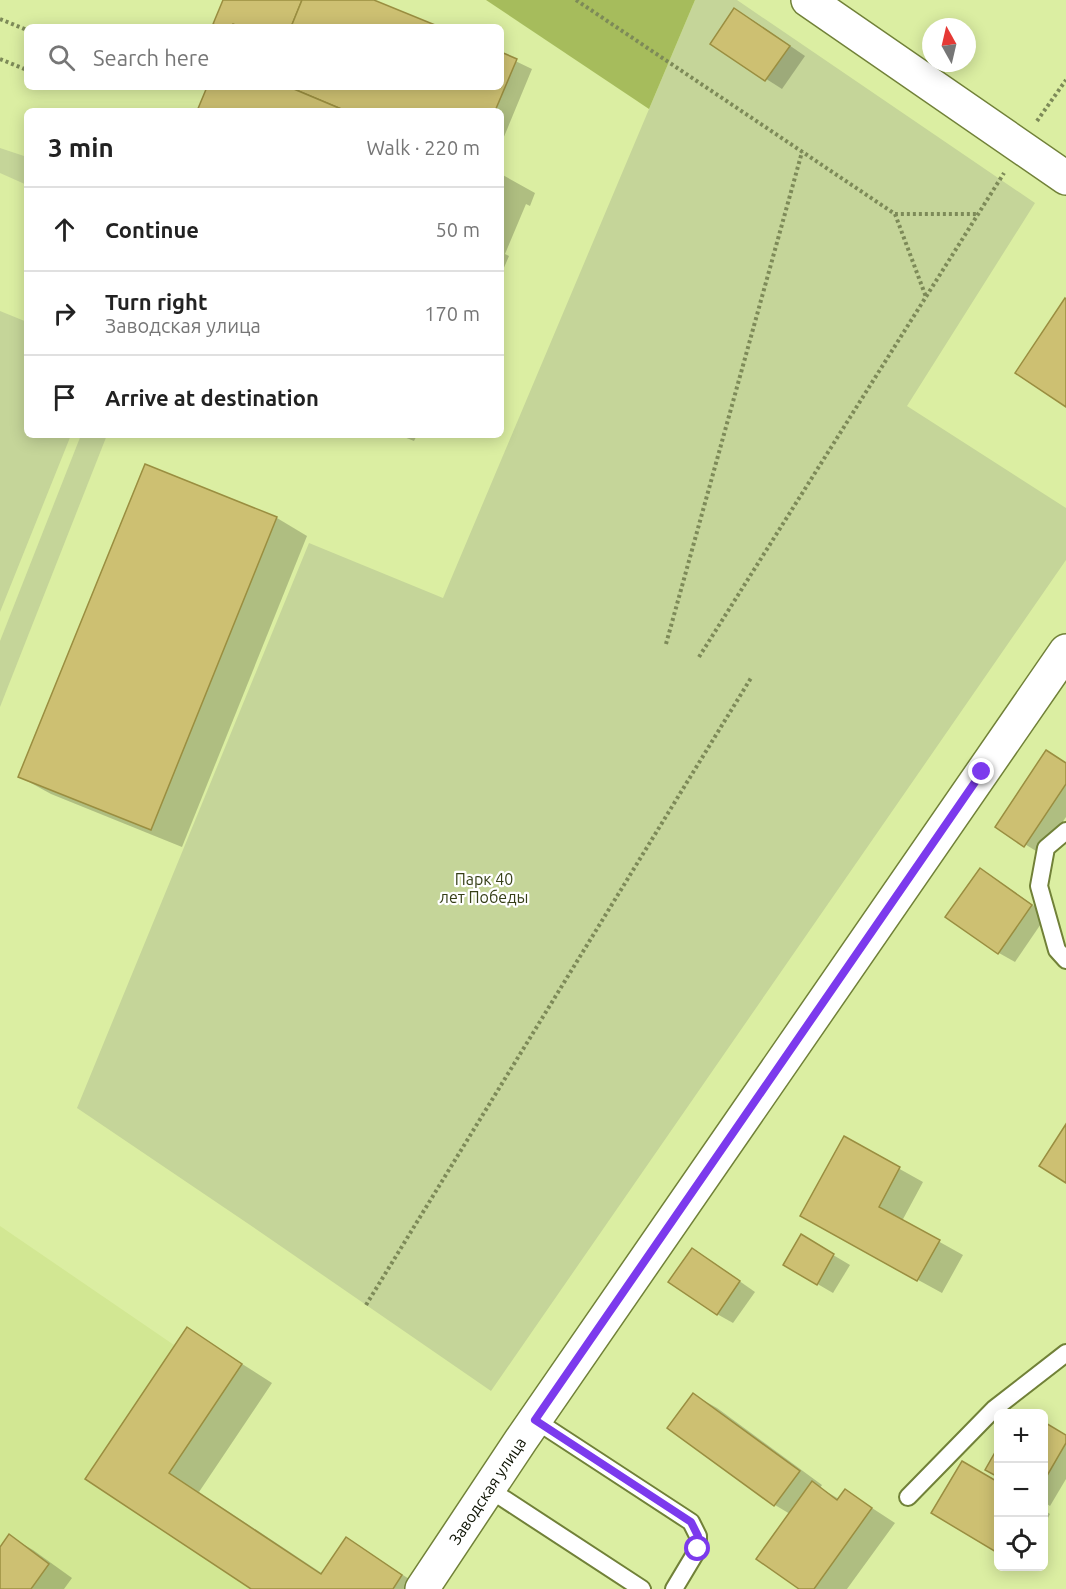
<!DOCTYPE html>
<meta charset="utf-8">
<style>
:root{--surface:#fff;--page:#f2f2f2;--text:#222;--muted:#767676;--line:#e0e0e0}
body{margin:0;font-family:Ubuntu,sans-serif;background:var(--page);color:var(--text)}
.controls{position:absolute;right:18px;bottom:18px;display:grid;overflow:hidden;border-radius:9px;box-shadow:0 3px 15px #0003}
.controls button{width:54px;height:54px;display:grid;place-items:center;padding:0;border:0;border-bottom:2px solid var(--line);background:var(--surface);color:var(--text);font:30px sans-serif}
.compass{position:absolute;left:922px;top:18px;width:54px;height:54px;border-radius:50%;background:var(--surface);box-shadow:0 3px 15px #0003;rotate:352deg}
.stop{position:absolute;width:18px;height:18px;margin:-14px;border:4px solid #7c3aed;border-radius:50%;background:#fff}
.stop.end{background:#7c3aed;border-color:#fff;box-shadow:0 2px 6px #0008}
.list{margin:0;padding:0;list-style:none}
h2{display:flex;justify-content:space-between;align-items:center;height:78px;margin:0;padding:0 24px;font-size:26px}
h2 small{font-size:20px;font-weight:400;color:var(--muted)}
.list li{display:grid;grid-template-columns:39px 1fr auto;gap:18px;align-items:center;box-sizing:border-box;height:84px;padding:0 24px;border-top:2px solid var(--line)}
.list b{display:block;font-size:22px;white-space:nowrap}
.list p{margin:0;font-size:20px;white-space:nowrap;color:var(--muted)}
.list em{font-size:20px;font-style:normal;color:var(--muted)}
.icon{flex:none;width:33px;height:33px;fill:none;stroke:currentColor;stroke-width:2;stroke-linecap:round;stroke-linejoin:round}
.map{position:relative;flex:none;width:1066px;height:1589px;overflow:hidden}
.search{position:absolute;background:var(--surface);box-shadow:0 3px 15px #0003;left:24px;top:24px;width:480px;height:66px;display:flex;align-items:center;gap:15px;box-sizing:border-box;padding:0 21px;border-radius:9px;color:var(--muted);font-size:22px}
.panel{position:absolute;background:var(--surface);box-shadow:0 3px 15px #0003;left:24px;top:108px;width:480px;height:330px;border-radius:9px}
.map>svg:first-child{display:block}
.built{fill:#d2e793}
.green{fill:#c5d599}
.forest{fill:#a6bc5c}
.shadow{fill:#0003}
.building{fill:#cdc072;stroke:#9a8e40;stroke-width:1.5}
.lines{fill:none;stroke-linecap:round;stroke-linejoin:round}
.service-casing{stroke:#718138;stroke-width:20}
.minor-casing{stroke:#718138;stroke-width:36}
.tertiary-casing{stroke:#718138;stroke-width:36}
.path{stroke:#7d8a58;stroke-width:4;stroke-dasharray:3 3;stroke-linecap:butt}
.service{stroke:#fff;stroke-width:16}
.minor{stroke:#fff;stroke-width:33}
.tertiary{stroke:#fff;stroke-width:33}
.route{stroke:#7c3aed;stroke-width:8}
.labels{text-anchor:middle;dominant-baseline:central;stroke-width:4.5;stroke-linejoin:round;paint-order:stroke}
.park-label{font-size:16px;fill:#363f17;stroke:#fff}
.street-label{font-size:16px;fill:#0c1100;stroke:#fff}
</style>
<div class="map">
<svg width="1066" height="1589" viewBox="0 0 1066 1589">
<rect width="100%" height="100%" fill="#dbeea2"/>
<!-- built -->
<path class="built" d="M0,1226L174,1345L187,1327L242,1364L169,1474L321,1574L346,1537L402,1575L393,1589H0Z"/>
<!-- green -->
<g class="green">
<path d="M695,0H737L1035,203L907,406L1066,508V560L491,1391L253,1227L77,1108L309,543L443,598Z"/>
<path d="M0,148L27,157V185L0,173Z"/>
<path d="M0,311L27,322V435H71L0,612Z"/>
<path d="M81,435H107L0,707V641Z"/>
</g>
<!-- forest -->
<path class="forest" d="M486,0H695L649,109Z"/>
<!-- shadow -->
<g class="shadow">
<path d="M751,19L805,56L782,89L712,44Z"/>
<path d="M501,54L532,69L501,144V111H199L208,87H501Z"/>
<path d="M501,174L535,193L530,206L526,204L505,254L509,256L503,270L501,269Z"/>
<path d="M399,435H417L414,441Z"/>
<path d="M146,465L277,518L307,536L182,847L51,794L20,777Z"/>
<path d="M1066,763V817L1041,854L997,827Z"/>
<path d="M996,879L1047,915L1015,962L999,953Z"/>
<path d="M844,1138L923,1182L902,1221L963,1255L942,1293L825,1229Z"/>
<path d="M801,1236L850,1265L833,1293L785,1265Z"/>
<path d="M708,1259L755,1292L733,1323L717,1314Z"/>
<path d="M187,1329L272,1383L199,1492L323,1574L346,1539L425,1589H254L87,1479Z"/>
<path d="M694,1395L717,1408L822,1485L820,1488L839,1499L846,1491L895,1523L847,1589H802L790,1514L775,1505Z"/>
<path d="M1044,1424L1066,1437V1479L1050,1506L1044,1502Z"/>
<path d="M963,1463L998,1484V1551L933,1512Z"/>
<path d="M1044,1510L1050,1514L1044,1526Z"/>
<path d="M9,1536L33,1550L72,1578L64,1589H0V1549Z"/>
</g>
<!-- building -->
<g class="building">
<path d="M223,0H302L291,27H240L233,24L231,27H221L213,24Z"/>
<path d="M302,0H374L440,27H291Z"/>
<path d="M734,8L790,46L765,81L710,44Z"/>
<path d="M501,52L517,59L495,111H346L289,87H501Z"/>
<path d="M207,87H289L346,111H197Z"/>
<path d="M1065,298L1066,299V407L1015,373Z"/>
<path d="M145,464L277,517L151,830L18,777Z"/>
<path d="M1046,750L1066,763V784L1024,847L995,827Z"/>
<path d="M980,868L1032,905L998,954L945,917Z"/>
<path d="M1066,1124V1183L1039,1166Z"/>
<path d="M844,1136L900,1167L879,1207L940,1240L917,1281L800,1216Z"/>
<path d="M801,1234L834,1254L817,1285L783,1265Z"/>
<path d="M692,1248L740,1281L717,1315L668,1282Z"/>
<path d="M187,1327L242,1364L169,1473L321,1574L346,1537L402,1575L393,1589H251L85,1479Z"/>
<path d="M693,1393L800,1471L774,1506L667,1428Z"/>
<path d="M1044,1422L1066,1435V1443L1044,1481Z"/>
<path d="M998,1447V1477L985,1470Z"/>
<path d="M962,1461L998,1482V1548L996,1552L931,1513Z"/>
<path d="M812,1481L837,1500L845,1489L872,1508L814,1589H799L756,1559Z"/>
<path d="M9,1534L49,1564L31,1589H0V1547Z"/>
</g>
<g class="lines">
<defs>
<g id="service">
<path d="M1066,831L1046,848L1039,886L1057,950L1066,960"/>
<path d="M535,1420L691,1522L698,1536V1549L674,1589"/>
<path d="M489,1489L642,1589"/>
<path d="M908,1497L994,1409L1066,1353"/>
</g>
<g id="minor">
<path id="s1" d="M422,1589L521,1440L1066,651"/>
</g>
<path id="tertiary" d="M808,0L1066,178"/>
</defs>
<!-- service casing -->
<use href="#service" class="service-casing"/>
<!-- minor casing -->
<use href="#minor" class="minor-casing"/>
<!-- tertiary casing -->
<use href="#tertiary" class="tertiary-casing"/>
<!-- path -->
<g class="path">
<path d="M576,0L895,214H978"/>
<path d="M0,19L27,30"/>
<path d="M0,59L27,70"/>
<path d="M1037,121L1066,80"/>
<path d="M895,214L926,297"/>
<path d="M666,644L802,152"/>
<path d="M699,657L1004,173"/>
<path d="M366,1305L751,678"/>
</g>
<!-- service -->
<use href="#service" class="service"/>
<!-- minor -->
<use href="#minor" class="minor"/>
<!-- tertiary -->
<use href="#tertiary" class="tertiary"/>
</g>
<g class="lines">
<!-- route -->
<path class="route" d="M698,1549V1536L691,1522L535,1420L982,772"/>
</g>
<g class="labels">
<!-- park labels -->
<g class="park-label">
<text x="484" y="879">Парк 40<tspan x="484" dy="18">лет Победы</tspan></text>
</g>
<!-- street labels -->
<g class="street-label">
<text stroke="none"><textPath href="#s1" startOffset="118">Заводская улица</textPath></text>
</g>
</g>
</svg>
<div class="controls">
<button>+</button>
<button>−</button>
<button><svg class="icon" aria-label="locate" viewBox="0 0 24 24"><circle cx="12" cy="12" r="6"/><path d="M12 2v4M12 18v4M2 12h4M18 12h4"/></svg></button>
</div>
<svg class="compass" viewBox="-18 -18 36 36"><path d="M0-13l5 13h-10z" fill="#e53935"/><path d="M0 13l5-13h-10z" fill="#767676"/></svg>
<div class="stop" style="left:698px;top:1549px"></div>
<div class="stop end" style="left:982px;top:772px"></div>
<div class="search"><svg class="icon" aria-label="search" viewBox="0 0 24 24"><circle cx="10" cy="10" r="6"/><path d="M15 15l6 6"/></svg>Search here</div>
<section class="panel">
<h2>3 min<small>Walk · 220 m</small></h2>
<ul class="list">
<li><svg class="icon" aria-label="ahead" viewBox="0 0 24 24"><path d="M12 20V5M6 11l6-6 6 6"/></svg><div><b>Continue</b></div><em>50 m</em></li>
<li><svg class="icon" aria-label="right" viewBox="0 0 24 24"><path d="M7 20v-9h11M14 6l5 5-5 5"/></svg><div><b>Turn right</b><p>Заводская улица</p></div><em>170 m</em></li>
<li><svg class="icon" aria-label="arrive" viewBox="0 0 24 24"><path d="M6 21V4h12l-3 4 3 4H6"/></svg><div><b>Arrive at destination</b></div></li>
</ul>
</section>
</div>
